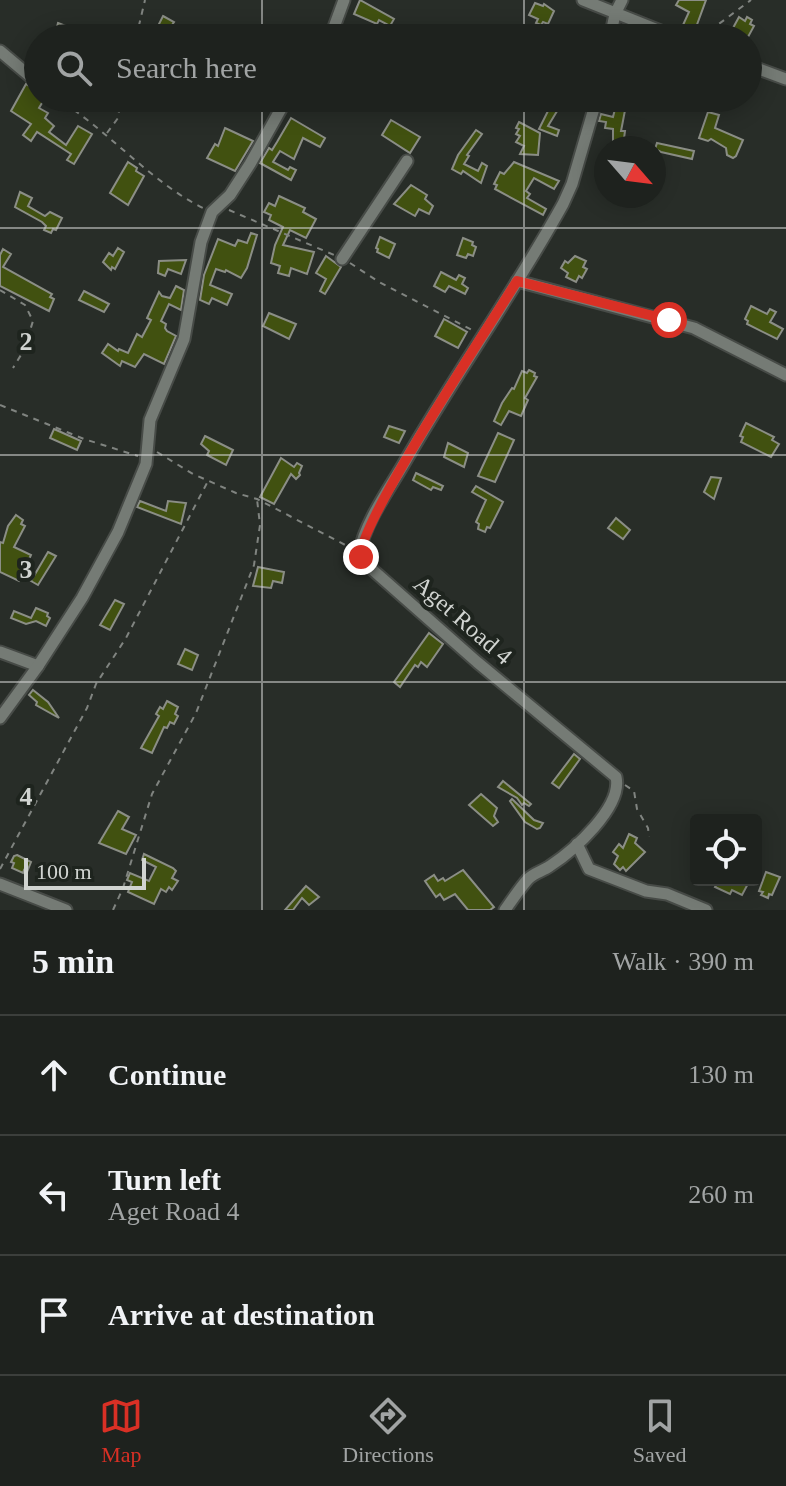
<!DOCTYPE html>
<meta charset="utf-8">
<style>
:root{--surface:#1e221e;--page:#262a27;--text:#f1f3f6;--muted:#a1a4a4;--line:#3c3f3c;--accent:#d93025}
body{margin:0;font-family:"Times New Roman",serif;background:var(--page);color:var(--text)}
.controls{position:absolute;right:24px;bottom:24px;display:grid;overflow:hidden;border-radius:8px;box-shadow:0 4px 20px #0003}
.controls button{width:72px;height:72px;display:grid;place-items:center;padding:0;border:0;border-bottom:2px solid var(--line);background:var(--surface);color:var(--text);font:40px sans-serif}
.compass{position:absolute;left:594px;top:136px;width:72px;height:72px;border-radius:50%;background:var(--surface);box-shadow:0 4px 20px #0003;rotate:118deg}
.scale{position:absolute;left:24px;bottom:20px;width:122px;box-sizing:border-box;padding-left:8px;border:4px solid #d1d4d1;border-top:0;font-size:22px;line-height:28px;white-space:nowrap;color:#d1d4d1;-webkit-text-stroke:6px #1e241e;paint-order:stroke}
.stop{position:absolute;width:24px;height:24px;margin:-18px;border:6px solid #d93025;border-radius:50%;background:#fff}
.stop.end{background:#d93025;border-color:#fff;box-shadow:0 2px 8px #0008}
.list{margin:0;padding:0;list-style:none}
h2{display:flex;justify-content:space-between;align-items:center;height:104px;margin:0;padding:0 32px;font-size:34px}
h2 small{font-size:26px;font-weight:400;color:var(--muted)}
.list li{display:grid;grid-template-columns:52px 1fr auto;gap:24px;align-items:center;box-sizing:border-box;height:120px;padding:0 32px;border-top:2px solid var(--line)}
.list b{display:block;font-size:30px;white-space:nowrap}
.list p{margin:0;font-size:26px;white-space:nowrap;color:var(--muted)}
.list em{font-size:26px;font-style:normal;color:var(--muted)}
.icon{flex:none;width:44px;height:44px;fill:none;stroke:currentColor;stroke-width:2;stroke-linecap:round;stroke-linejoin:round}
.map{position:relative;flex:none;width:786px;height:910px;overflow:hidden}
.search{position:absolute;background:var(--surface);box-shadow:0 4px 20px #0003;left:24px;right:24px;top:24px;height:88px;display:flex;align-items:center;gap:20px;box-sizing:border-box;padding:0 28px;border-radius:44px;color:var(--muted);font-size:30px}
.sheet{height:464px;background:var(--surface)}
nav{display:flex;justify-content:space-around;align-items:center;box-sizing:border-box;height:112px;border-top:2px solid var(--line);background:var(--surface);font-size:22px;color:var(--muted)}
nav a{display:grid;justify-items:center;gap:4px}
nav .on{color:var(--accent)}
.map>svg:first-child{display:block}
.building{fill:#415110;stroke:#8b8e86;stroke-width:2}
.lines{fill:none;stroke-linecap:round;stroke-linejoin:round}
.minor-casing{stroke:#474b47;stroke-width:15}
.path{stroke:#808480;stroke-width:2;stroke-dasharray:6 6;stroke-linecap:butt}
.minor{stroke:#757b75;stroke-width:11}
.route{stroke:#d93025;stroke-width:10}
.grid{fill:none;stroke:#d1d4d1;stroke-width:2;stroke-opacity:0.55}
.labels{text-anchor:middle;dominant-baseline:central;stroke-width:8;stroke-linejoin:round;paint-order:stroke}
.street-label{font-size:24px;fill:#d1d4d1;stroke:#1e241e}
.grid-label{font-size:26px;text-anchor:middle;font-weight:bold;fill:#d1d4d1;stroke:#1e241e;stroke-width:8;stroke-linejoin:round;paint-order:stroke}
</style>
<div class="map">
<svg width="786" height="910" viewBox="0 0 786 910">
<rect width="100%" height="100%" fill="#282d28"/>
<!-- building -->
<g class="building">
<path d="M360,0L394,19L390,26L379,20L377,24L354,14Z"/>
<path d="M679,0H706L695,30L683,25L689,12L676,5Z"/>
<path d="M535,3L543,6L544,4L554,11L548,24L543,22L541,25L536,23L538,19L529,15Z"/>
<path d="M163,16L174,22L172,25L205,38H180L166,34L158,26Z"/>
<path d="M739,17L745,21L747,17L752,20L750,24L754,26L748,37L744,35L741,38L734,34L736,30L733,28Z"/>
<path d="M58,23L74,29L71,38H54Z"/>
<path d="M26,84L38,92V98H45L39,108L48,113L45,118L54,126L49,132L66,145L78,126L92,134L74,164L67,160L71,154L37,132L31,141L23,135L31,124L11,111Z"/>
<path d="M550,98L562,103L548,126L559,130L557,136L539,129L550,107L546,105Z"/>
<path d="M620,104L626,105L622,126L621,131H625L623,146L613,145V129L605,128L606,122L599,121L601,114L613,117L616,105Z"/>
<path d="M708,112L719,115L715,128L743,140L736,156L733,158L727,155L726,148L711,139L708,141L699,138Z"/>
<path d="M291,118L325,138L320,147L303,138L294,159L280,151L273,162L288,170L290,167L296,170L291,180L260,163L269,148L272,150L277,142Z"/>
<path d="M391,120L420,137L410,153L382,135Z"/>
<path d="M519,122L540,133L538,155L520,154L524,146L516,142L520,136L516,134L519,129L516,128Z"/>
<path d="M225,128L253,141L235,171L207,158L215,144L218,146Z"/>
<path d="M476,130L482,134L467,155L469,156L464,164L478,171L482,163L487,166L481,183L463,171L461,174L452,169L458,155Z"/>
<path d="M657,143L694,151L692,159L661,152L655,149Z"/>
<path d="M128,162L137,168L136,171L144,176L128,205L110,193Z"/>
<path d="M514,162L559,181L554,189L534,178L526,191L530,194L527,198L546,209L543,215L495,189L497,185L494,184L500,172L504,174Z"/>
<path d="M411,185L427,195L425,199L433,206L429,214L419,209L415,216L394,204Z"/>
<path d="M20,192L32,198L28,206L45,216L50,212L62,218L56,230L53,229L51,233L44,230L46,226L42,222L15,207Z"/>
<path d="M279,196L305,208L303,212L316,219L306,238L290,230L283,245L314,252L307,274L291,268L289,276L278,273L280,266L271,263L275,245L283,227L269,220L271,215L264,212L269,203L275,206Z"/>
<path d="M251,233L257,235L247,268L241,278L226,270L225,272L216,269L210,285L232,294L227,305L212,298L209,304L200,300L204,275L218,239L235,246L238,240L247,243Z"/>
<path d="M380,237L395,244L389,258L377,252L378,249L376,248Z"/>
<path d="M463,238L473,242L472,245L476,247L473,256L468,254L466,258L457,255Z"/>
<path d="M118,248L124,252L115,269L112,267L111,270L103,262L109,253L113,256Z"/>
<path d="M3,249L11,254L3,267L52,294L50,297L54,299L49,311L0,286V255Z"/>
<path d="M326,256L341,267L325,294L320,291L326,279L316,273Z"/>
<path d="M575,256L586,261L583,267L587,269L582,278L579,276L576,282L566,277L568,273L561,268L565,261L568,263Z"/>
<path d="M186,260L181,274L168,269L165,276L158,273L159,261Z"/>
<path d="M441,272L456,280L459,275L465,278L462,284L468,288L465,294L449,286L445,292L434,286Z"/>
<path d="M176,286L184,290L181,310L169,304L161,321L166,324L165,328L167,331L176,336L164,364L144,354L135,367L122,361L120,366L102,353L108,344L118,351L119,349L128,353L137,334L142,337L151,320L147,318L159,292L162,296L170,298Z"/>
<path d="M84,291L109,304L104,312L79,300Z"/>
<path d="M751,306L767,314L770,309L776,312L770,322L783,329L777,339L747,324L748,321L745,319Z"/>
<path d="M269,313L296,324L289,339L263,326Z"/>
<path d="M444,319L467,332L458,348L435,336Z"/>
<path d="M529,370L535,373L534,376L537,377L525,398L528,400L521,416L509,411L501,425L494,421L502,403L512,388L514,389L522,371L527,373Z"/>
<path d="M746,423L774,437L772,440L779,444L771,457L741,442L743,437L740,436Z"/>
<path d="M389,426L405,431L399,443L384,437Z"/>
<path d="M54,429L81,441L77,450L50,438Z"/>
<path d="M498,433L514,440L495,482L478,476Z"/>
<path d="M205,436L233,450L226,465L207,455L209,451L201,444Z"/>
<path d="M448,443L468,453L464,467L444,457Z"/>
<path d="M281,458L294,467L297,463L302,466L299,473L300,475L296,479L291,474L274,504L260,497Z"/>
<path d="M416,473L443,486L441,490L433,487L431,490L413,480Z"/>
<path d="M711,477L721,478L714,499L704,492Z"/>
<path d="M476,486L503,502L490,528L487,527L485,532L478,529L479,524L476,522L486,500L472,492Z"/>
<path d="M140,501L166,511L168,501L186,503L181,524L137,507Z"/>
<path d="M16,515L23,520L21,524L25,526L14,547L31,555L19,581L0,572V542L3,543L8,526Z"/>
<path d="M616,518L630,530L623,539L608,528Z"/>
<path d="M48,552L56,556L38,585L31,581Z"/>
<path d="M258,567L284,572L282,583L273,581L271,588L253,586Z"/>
<path d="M115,600L124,604L110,630L100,625Z"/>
<path d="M36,608L48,613L47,616L50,618L46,626L36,621L26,624L11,618L14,611L31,618Z"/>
<path d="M429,633L443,644L427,667L421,662L418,667L415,665L400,687L394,682Z"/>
<path d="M185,649L198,655L192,670L178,664Z"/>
<path d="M33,690L48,702L59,718L36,705L37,702L29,695Z"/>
<path d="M167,701L178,707L175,714L178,716L174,724L170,722L167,728L164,727L152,753L141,748L159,716L156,714L160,707L163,709Z"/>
<path d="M574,754L580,759L559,788L552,783Z"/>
<path d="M503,781L531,804L529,806L524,803L522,805L517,798L498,787Z"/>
<path d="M481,794L497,808L494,816L498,822L493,826L469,805Z"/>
<path d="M512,799L534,820L543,823L540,828L537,829L525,822L510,801Z"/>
<path d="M118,811L129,817L122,829L136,835L126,854L99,843Z"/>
<path d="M629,834L637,838L635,843L645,852L626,871L623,867L620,870L614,864L618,856L613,852L619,844L623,848Z"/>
<path d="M144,854L173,868L176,871L172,878L178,881L172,890L169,887L166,892L161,889L154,904L128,892L132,882L127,880L130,873L149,881L156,867L142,860Z"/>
<path d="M17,855L31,862L27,872L24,870L23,873L12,868L14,863L11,862L14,856Z"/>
<path d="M463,870L494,907L490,910H468L455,894L444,900L440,894L436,897L425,881L434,875L438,881L443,878L445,881Z"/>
<path d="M766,872L780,877L772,895L769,894L768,898L761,895L763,892L759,891Z"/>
<path d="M719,880H750L742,895L732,890L730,894L715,887Z"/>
<path d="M306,886L319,897L309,905L302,898L293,910H285Z"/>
</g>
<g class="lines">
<defs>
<g id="minor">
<path d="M583,0L678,38"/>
<path d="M330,38L344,0"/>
<path d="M610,38L615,14L622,0"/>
<path d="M0,51L38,83"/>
<path d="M748,65L786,79"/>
<path d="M342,259L407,161"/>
<path d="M517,281L694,328L786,375"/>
<path d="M0,652L38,666"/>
<path d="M0,718L38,666L82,598L118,532L146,464L150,420L184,339L201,242L212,212L230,195L250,164L287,98"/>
<path d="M577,844L589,869L646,891L667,894L706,910"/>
<path d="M0,884L66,910"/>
<path d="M505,910C512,900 520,888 528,879C534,873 543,871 550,866C573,851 623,807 616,777L477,662L366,564L359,553C366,520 390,488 406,460C456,373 515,291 563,204L572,184L597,98"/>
</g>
</defs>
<!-- minor casing -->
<use href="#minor" class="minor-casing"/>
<!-- path -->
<g class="path">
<path d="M136,38L145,0"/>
<path d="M700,38L751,0"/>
<path d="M74,110C116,140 158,186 203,208"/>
<path d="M107,133L118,118L121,98"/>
<path d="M229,210L334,255"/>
<path d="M350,263L379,282L474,331"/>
<path d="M0,290L25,305L33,321L24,350L13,368"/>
<path d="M0,405L84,439L138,456"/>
<path d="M157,452L193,474L236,493L257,499L351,548"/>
<path d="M625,785L634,791L637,809L648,828L649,837"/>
<path d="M0,869L87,708L96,684L126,638L208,481"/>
<path d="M113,910L123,888L152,794L196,713L254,565L260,525L257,499"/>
</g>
<!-- minor -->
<use href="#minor" class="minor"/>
</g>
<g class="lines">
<!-- route -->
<path class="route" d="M361,557C354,530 494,319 517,281L669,320"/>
</g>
<!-- grid -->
<path class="grid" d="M262,0V38M524,0V38M262,98V910M524,98V910M0,228H786M0,455H786M0,682H786"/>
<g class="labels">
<!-- street labels -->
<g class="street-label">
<text transform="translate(463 620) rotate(41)">Aget Road 4</text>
</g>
</g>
<g class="grid-label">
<text x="26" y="350">2</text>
<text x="26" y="578">3</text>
<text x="26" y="805">4</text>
</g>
</svg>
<div class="controls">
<button><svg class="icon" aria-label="locate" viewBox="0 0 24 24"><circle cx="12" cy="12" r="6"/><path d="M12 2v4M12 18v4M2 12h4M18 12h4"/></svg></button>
</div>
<svg class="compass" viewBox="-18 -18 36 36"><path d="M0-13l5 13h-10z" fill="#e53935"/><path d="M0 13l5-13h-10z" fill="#a1a4a4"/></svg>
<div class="scale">100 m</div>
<div class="stop" style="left:669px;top:320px"></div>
<div class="stop end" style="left:361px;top:557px"></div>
<div class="search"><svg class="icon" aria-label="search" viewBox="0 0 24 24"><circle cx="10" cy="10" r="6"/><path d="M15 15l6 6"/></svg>Search here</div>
</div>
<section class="sheet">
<h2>5 min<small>Walk · 390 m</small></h2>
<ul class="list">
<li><svg class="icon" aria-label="ahead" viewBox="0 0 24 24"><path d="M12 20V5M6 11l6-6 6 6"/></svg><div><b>Continue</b></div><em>130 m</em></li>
<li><svg class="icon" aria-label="left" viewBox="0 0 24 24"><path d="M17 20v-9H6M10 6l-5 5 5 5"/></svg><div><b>Turn left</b><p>Aget Road 4</p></div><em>260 m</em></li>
<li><svg class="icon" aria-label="arrive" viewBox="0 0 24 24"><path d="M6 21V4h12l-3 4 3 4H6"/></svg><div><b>Arrive at destination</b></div></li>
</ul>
</section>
<nav>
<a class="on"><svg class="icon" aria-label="map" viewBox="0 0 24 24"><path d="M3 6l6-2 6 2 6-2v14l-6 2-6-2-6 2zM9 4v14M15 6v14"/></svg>Map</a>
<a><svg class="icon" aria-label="directions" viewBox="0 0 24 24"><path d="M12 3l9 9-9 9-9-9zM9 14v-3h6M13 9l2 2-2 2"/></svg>Directions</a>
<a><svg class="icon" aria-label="saved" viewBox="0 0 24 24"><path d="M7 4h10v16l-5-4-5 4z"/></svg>Saved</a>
</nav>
